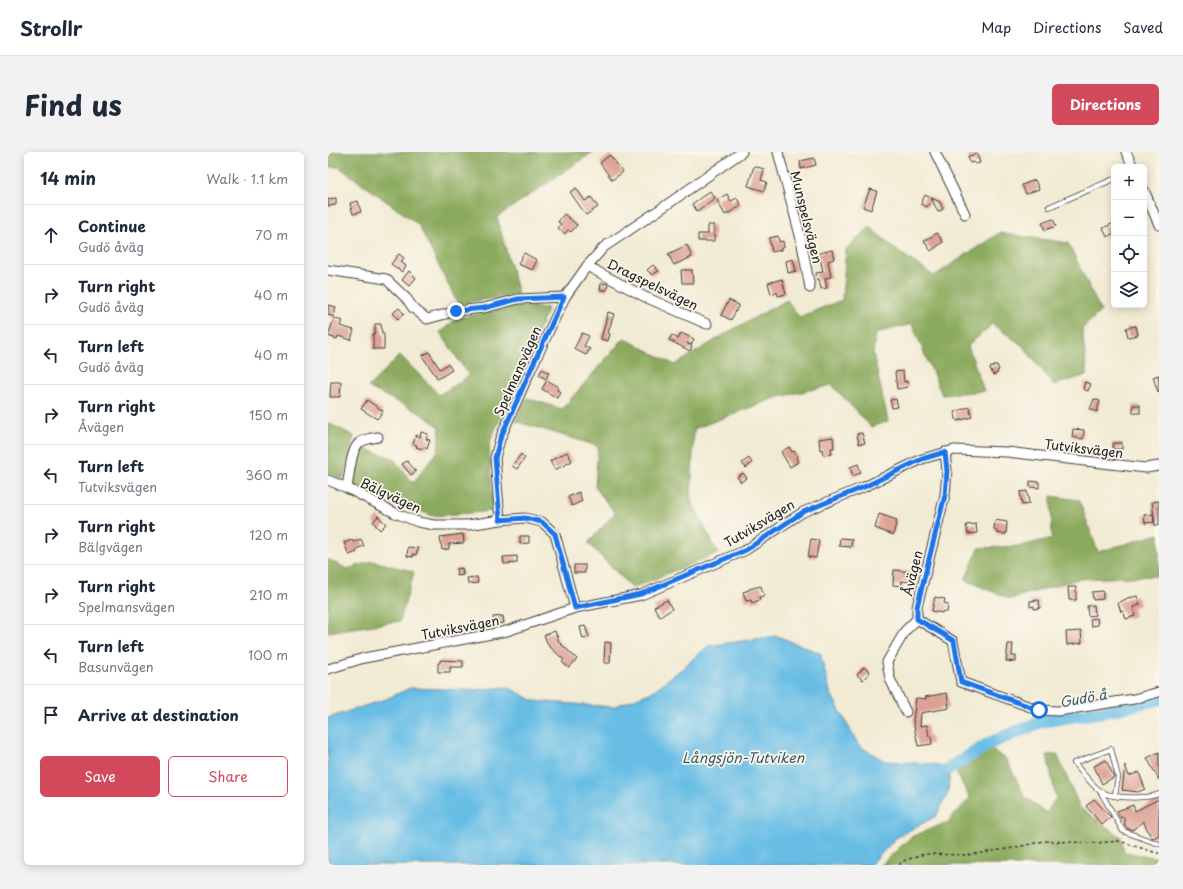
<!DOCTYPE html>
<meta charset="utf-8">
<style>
:root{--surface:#fff;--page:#f2f2f3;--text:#1f2937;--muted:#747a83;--line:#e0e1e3;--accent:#d1495b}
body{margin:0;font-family:"Playpen Sans",sans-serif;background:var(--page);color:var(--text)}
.controls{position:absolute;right:12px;top:12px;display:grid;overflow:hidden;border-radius:6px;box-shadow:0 2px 10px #0003}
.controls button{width:36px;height:36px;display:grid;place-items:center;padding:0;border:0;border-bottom:1px solid var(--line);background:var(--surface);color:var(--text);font:20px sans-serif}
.stop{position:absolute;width:12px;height:12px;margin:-9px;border:3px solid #1a73e8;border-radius:50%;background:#fff}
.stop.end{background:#1a73e8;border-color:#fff;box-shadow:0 1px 4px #0008}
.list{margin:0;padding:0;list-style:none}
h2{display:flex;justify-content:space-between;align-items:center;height:52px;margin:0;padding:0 16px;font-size:17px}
h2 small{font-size:13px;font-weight:400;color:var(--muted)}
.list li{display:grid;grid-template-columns:26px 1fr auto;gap:12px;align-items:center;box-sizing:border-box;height:60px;padding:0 16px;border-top:1px solid var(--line)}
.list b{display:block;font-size:15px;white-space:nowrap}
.list p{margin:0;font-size:13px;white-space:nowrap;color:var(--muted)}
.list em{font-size:13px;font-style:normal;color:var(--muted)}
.actions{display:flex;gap:8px;padding:12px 16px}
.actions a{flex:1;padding:9px 0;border:1px solid var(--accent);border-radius:6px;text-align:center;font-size:14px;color:var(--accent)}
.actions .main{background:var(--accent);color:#fff}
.icon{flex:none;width:22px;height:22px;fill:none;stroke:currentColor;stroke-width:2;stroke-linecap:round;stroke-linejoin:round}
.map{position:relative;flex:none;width:831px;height:713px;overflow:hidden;border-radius:6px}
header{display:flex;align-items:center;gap:24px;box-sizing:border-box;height:56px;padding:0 20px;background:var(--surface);border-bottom:1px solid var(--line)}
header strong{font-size:19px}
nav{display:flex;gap:22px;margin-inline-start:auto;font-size:14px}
.intro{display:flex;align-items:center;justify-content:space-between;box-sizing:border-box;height:96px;padding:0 24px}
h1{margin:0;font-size:28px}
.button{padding:10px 18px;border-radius:6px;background:var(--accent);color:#fff;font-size:14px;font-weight:700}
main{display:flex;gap:24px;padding:0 24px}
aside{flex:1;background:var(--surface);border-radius:6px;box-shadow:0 2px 10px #0003}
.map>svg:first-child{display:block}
.forest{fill:#8baa5d;stroke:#54633c}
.water{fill:#68bde5;stroke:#426c80}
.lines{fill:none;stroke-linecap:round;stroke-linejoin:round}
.river{stroke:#68bde5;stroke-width:13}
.building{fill:#dda294}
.lane-casing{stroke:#3c3b38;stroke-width:6}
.street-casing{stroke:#3c3b38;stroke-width:11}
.path{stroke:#3c3b38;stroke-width:1.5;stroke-dasharray:3 3;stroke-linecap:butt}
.lane{stroke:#fff;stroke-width:4.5}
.street{stroke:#fff;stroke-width:9}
.route{stroke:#1a73e8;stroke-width:5}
.labels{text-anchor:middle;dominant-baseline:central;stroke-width:3.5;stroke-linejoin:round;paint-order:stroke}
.street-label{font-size:13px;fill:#1c1c1c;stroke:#fbf7ec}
.water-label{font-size:14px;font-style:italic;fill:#3a5c6c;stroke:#fbf7ec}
</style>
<header>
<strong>Strollr</strong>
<nav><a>Map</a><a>Directions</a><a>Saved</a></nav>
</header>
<div class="intro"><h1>Find us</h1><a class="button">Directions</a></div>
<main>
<aside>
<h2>14 min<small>Walk · 1.1 km</small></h2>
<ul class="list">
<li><svg class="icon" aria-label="ahead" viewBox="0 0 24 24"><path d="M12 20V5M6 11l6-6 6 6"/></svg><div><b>Continue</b><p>Gudö åväg</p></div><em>70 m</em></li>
<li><svg class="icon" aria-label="right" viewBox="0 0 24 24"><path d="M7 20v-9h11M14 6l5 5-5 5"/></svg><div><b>Turn right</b><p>Gudö åväg</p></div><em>40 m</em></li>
<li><svg class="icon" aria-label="left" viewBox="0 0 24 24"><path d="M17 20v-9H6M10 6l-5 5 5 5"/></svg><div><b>Turn left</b><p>Gudö åväg</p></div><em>40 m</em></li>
<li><svg class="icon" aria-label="right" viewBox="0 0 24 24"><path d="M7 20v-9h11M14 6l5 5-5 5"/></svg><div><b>Turn right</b><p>Åvägen</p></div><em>150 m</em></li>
<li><svg class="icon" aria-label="left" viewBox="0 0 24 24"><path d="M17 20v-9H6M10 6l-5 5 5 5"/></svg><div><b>Turn left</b><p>Tutviksvägen</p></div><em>360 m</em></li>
<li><svg class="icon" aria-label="right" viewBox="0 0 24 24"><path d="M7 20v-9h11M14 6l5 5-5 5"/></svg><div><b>Turn right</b><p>Bälgvägen</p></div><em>120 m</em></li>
<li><svg class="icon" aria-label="right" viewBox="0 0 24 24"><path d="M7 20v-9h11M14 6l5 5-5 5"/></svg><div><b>Turn right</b><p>Spelmansvägen</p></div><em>210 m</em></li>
<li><svg class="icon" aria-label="left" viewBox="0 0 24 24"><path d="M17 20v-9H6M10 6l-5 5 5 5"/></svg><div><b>Turn left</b><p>Basunvägen</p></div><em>100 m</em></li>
<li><svg class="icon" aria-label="arrive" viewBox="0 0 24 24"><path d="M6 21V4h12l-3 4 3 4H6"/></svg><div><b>Arrive at destination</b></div></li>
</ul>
<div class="actions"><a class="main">Save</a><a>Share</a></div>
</aside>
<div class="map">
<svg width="831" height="713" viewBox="0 0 831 713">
<rect width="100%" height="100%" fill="#fbf7ec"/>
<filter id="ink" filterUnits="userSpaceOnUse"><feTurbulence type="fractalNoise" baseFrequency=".025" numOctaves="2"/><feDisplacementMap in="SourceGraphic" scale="8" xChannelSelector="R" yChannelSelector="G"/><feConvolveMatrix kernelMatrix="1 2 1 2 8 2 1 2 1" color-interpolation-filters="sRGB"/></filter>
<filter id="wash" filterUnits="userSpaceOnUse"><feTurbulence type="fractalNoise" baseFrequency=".012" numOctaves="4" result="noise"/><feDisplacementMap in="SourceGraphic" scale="16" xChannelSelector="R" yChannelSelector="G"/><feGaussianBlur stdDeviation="0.9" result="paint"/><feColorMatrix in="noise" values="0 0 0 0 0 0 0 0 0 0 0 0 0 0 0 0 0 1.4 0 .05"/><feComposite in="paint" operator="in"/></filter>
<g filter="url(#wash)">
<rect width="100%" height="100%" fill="#f2ebd4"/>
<!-- forest -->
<g class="forest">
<path d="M0,0H265L169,65L190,142L130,152L90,72L11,15H0Z"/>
<path d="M542,75L567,97L606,124L671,81L740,91L773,159L754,177L759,223L726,233L694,193L664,172L640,194L656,239L614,243L584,172L548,181L545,201L560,269L543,275L504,233L447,246L366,277L363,349L390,401L304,436L260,391L287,361L267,335L270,294L187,269L199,246L234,257L296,186L347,213L402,179L459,148L471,165L514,148L518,97Z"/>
<path d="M191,154L220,156L161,292L165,359L105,364L25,333L33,296L65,306L85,331L110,299L112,275L90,260L40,235L72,203L111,243L141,224L112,180L130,166Z"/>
<path d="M0,271L26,284L15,327L0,321Z"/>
<path d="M723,344L751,348L770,400L831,382V424L750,427L682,447L637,428L651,396L693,394L724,386Z"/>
<path d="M0,407L19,417L45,409L86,420L72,469L0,480Z"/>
<path d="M662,597L678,607L697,645L718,661L728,646L719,603L729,602L752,656L793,685L796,700L831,706V713H553L583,685L620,670L642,646L627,618Z"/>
</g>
<!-- water -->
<path class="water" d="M449,484L492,501L502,540L531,594L557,609L604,612L622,616L620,641L608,664L569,685L542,713H0V566L58,547L82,536L146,538L180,535L206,549L285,555L322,541L355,516L380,494Z"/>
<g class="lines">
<!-- river -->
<path class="river" d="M622,616L662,591L715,569L778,559L831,547"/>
</g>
<g id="blocks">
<!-- building -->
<g class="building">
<path d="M649,2L652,11L647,12L646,10L642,11L640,4Z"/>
<path d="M282,3L295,20L284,28L272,11Z"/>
<path d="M486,6L488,13L473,17L472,9Z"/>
<path d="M426,14L436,17L433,28L439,30L436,39L420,34Z"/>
<path d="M707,28L711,37L698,42L694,33Z"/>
<path d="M248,36L257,49L263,45L270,55L258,63L242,40Z"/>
<path d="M542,37L549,39L543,58L535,55Z"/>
<path d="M382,39L387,46L369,59L364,52Z"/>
<path d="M399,42L403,49L409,46L413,54L397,63L389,48Z"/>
<path d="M597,43L612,50L615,57L610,60L604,47L599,55L593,52Z"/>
<path d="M8,46V53L0,54V47Z"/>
<path d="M30,49L33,60L25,62L22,51Z"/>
<path d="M236,62L249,73L243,80L240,78L237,82L230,76L233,72L230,70Z"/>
<path d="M725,67L728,74L717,78L714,71Z"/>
<path d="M786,71V81L779,85L775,76Z"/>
<path d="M380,73H386V89H370V82H380Z"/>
<path d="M609,81L615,90L603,99L596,89Z"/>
<path d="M450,84L451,90L455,89L456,95L453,96V98L444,100L441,86Z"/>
<path d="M359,93L364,105L346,113L340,102Z"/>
<path d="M504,98L506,107L500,109L503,125L497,126L499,136L493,137L491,127L489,128L488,121L495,120L491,101Z"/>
<path d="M196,101L209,108L204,118L190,112Z"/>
<path d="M71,102L76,106L73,110L78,114L74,120L63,112Z"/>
<path d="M465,107L468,119L460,121L458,109Z"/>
<path d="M325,113L331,119L324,123L319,118Z"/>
<path d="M353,118H364L365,131H354Z"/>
<path d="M81,119L88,126L81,134L74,128Z"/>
<path d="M454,127L458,142L450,144L449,140L443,142L440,131Z"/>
<path d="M273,131L280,132L279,138H272Z"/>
<path d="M401,148L411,153L403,168L393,163Z"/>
<path d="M0,153L8,155L6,165L0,163Z"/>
<path d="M71,156L76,162L70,167L65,161Z"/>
<path d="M280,160L286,162L280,181L282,182L280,189L273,187Z"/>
<path d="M6,166L14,169L12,174L26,178L23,188L10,184L9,187L0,184Z"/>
<path d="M47,172H53L54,181H56V197H45V182L47,181Z"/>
<path d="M808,174L810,183L800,185L798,176Z"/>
<path d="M254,181L261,184L256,194L262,197L258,203L246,197Z"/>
<path d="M353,181L366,187L363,193L359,191L364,194L362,199L341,188L344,183L350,187Z"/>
<path d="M101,200L112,217L120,212L124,218L110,227L94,204Z"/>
<path d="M669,213L671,218L669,219L670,221L665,223L662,216Z"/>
<path d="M214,217L221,221L218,227L211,223Z"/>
<path d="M575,219L576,230L579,229L580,235L569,237L567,220Z"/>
<path d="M831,223V240H830L825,225Z"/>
<path d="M219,228L230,235L229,238L232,240L229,246L214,237Z"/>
<path d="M3,230H13L12,245H2Z"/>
<path d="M757,230L763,232L760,239L755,237Z"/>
<path d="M568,247L570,255L564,256L562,248Z"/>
<path d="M766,247L772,249L769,260L762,257Z"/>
<path d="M39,248L55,259L49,267L33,257Z"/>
<rect x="805" y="253" width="7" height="8"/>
<path d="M641,255L644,265L629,269L626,260Z"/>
<path d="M745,277L756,278L755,287L744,285Z"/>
<path d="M93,280L100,282L98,287L102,288L99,297L96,295L95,297L88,295L89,293L85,292L88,283L92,285Z"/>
<path d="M534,281L537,291L531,292L529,282Z"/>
<path d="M505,285L506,296H503L504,302L495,303L494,297L492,298L491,287Z"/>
<rect x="785" y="291" width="9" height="6"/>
<path d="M461,295L464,300L466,299L470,305L468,306L470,310L462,315L453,300Z"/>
<path d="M239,300L244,309L227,318L222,309Z"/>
<path d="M193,302L197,306L189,317L184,314Z"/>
<path d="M421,306L424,311L418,316L414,311Z"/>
<path d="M79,309L88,319L83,323L74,312Z"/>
<path d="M530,312L533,321L525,324L522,315Z"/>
<path d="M415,321L419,326L413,330L409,325Z"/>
<path d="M702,329L711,330V336L702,335Z"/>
<path d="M699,339L701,352L694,353L692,340Z"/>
<path d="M251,340L254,349L244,354L240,345Z"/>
<path d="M831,349V373H827L824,350Z"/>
<path d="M551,362L569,368L565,383L547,376Z"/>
<path d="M825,362L826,370L817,371L816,363Z"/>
<path d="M50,364L58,372L52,378L45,370Z"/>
<path d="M667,368L679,370L678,382L668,381L669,378L666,377Z"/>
<path d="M648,372L649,381L640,382L638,373Z"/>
<path d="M135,382L136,391L121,392V397L114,398L112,385Z"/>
<path d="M192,384H201V391L192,392Z"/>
<path d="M512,386L524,387L523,395L511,394Z"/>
<path d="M33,387L36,394L28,397L29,400L21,403L16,391L24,388L25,390Z"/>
<path d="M483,387L491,388L488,406L480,405Z"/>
<path d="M80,395L90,396L88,403L85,402V405L79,404Z"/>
<path d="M189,404V411L176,412L175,405Z"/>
<rect x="246" y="413" width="11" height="8"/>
<path d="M134,416L135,423L129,424L128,417Z"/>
<path d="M566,418L582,420L581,430L574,429V434L565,433Z"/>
<path d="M149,425L150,431L140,432L139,426Z"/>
<path d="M433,434L436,444L431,445L432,448L424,451L423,448L418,449L415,440L421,438V437Z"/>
<path d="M740,435H748V448H741Z"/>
<path d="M775,439V447L765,448L764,440Z"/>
<path d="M809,444L812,453L805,455L807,464L798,467L795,459L793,460L790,451L802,445V446Z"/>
<path d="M607,445L617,447L616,451L620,452L619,460L615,459L614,461L604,459Z"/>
<path d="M339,448L344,457L332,465L326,455Z"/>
<path d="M711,448L712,456L706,457V454L702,455V449Z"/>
<path d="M766,453L767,463L760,464L759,454Z"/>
<path d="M175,464L176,471L166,472L165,465Z"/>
<path d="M769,466L770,473L763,474L762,467Z"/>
<path d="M257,474L261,485L255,487L252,475Z"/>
<path d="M227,479L231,490L249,507L241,516L234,510L236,508L220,493L216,483Z"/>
<path d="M753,479L754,491L739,493L738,480Z"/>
<path d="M277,490L283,491L282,511H276Z"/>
<path d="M680,492H685L684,504H688V510L678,509Z"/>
<path d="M112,508L135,509V515H122V520H110V511H112Z"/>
<path d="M536,515L542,520L535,528L529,523Z"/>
<path d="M619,541L621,556L593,561L592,574L599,573L601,585L603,584L604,592L590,594L585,569L588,546L598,547L597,545Z"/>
<path d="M831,600V628L819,606Z"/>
<path d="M778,608L786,625L774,632L766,614Z"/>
<path d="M797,613L801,624L811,620L817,637L810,640L794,638Z"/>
<path d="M766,647L783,665L774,673L758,654Z"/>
<path d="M831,647V683L826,686L823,685L815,669L806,677L803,678L799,676L797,674L796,665L793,666L789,659L805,653L807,659Z"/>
</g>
</g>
</g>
<g filter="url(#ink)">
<use href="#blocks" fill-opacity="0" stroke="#3c3b38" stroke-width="1"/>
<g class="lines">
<defs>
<g id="lane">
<path d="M721,55L786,27"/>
<path d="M772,639L795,679L831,692"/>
<path d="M787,643L790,625L783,597L746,611C754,620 762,631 771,638C781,647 818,647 831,642"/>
</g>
<g id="street">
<path d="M450,0L473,87L482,136"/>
<path d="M607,0L637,62"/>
<path d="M798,0L805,15"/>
<path d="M816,38L831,73"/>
<path d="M259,114L317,145L379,172"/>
<path d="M0,118L58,127L79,147L85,156L99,167L129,159L156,156L190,147L237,145"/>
<path d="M0,328L19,336L67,361L90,370L106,373H140L172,368L197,366L214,370L227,382L247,456"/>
<path d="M19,336C21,325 23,297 31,291C36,287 44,286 50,285"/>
<path d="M172,368L167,306L172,287L203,217L237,145L259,114L276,95L337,54L414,0"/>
<path d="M589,467L625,489L633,530L711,558L730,559L806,547L831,540"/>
<path d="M0,517L36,506L179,479L247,456L313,443L418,398L475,360L536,335L594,307L626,298L679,300L809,315L818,316L831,314"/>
<path d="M578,560L562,527L559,510L577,479L589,467V455L617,343L619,319L617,300"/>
</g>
</defs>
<!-- lane casing -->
<use href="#lane" class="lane-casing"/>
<!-- street casing -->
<use href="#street" class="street-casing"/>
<!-- path -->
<path class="path" d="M571,713L575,709L596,702L640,703L685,696L716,689L767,691L791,689L829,701H831"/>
<!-- lane -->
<use href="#lane" class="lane"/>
<!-- street -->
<use href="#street" class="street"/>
</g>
</g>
<g class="lines" filter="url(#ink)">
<!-- route -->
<path class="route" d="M128,159L156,156L190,147L236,145L203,217L172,287L167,306L172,368L197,366L214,370L227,382L247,456L313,442L418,398L475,360L536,335L594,307L617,300L619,319L617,343L589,455V467L626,489L633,530L711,558"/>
</g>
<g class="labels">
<!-- street labels -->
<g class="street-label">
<text transform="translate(479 65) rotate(76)">Munspelsvägen</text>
<text transform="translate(325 132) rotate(26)">Dragspelsvägen</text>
<text transform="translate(189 219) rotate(-66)">Spelmansvägen</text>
<text transform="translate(756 296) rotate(7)">Tutviksvägen</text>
<text transform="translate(63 343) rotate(25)">Bälgvägen</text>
<text transform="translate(431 371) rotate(-31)">Tutviksvägen</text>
<text transform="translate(584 421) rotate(-76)">Åvägen</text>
<text transform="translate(132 475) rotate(-11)">Tutviksvägen</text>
</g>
<!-- water labels -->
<g class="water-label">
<text transform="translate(755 546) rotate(-10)">Gudö å</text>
<text x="415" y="605">Långsjön-Tutviken</text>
</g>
</g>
</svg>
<div class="controls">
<button>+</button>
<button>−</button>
<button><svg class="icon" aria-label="locate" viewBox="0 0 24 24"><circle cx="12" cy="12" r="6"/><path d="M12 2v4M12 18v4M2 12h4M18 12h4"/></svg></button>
<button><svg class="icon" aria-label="layers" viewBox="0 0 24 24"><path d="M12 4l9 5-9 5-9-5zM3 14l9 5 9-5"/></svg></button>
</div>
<div class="stop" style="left:711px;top:558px"></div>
<div class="stop end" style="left:128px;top:159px"></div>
</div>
</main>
